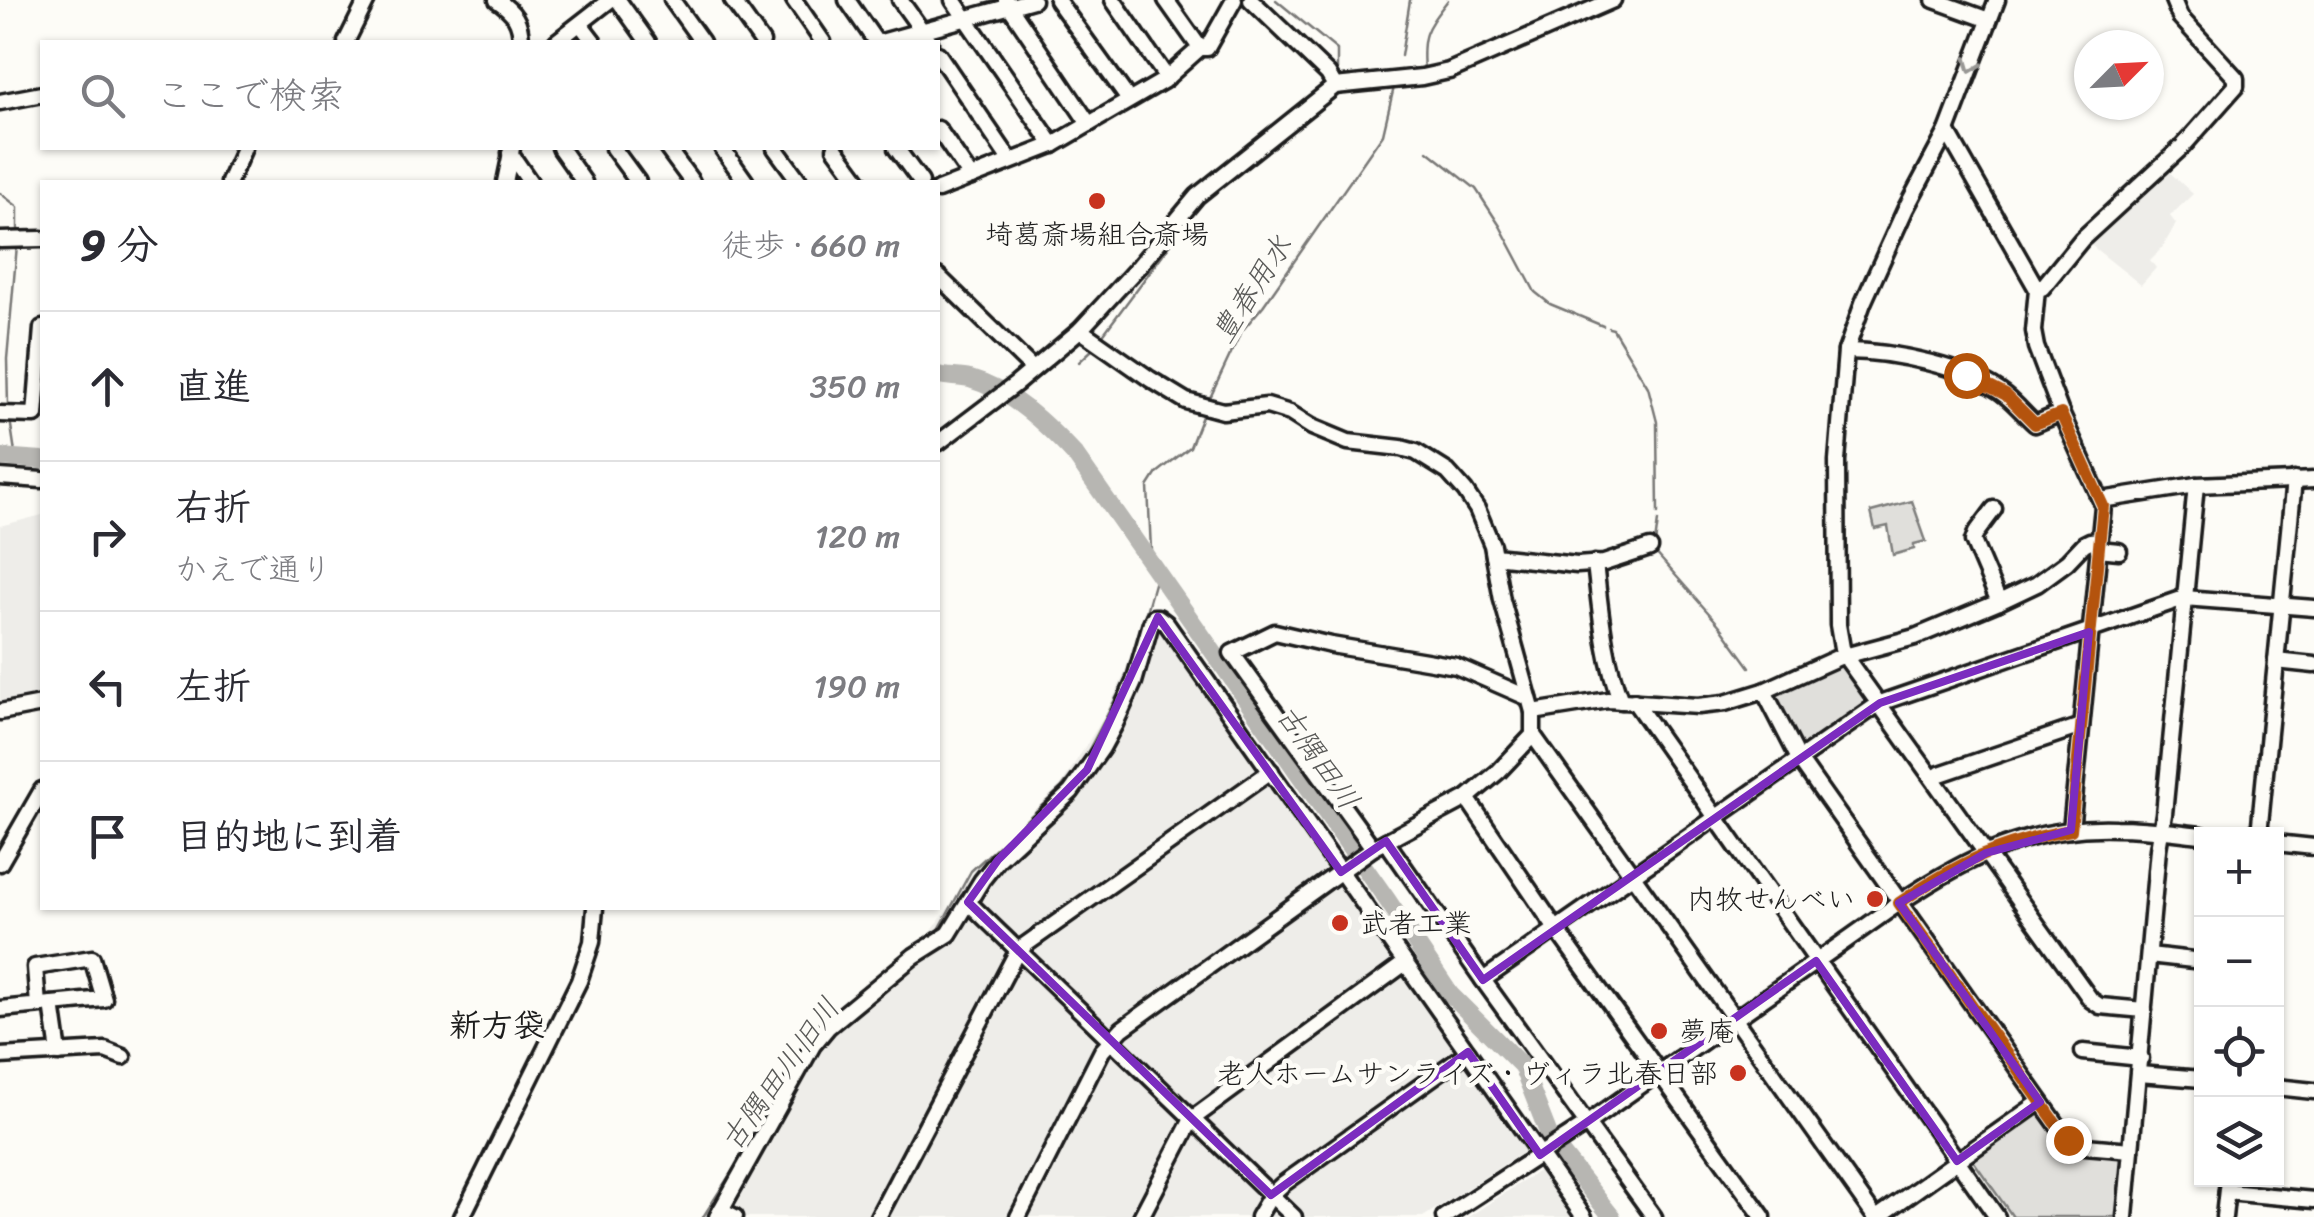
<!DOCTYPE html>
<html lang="ja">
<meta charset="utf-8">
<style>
:root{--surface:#fff;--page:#f7f7f7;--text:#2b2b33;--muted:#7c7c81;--line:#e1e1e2}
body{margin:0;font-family:Sriracha,"Klee One",sans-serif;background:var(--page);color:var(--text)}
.controls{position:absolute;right:30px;bottom:30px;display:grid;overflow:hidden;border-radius:0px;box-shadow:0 2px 8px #0004}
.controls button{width:90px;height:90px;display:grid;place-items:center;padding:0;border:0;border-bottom:2px solid var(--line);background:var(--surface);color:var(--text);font:50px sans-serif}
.compass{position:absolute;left:2074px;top:30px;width:90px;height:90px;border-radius:50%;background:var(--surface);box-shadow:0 2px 8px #0004;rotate:66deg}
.stop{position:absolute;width:30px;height:30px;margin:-22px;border:8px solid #b45309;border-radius:50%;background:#fff}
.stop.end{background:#b45309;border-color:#fff;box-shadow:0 2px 10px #0008}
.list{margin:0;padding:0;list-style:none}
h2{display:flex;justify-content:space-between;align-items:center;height:130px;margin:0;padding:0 40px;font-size:42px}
h2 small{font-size:32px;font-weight:400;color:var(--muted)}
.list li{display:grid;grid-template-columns:65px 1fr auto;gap:30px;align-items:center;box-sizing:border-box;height:150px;padding:0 40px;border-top:2px solid var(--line)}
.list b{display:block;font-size:38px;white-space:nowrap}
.list p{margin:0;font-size:32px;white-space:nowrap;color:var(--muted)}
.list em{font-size:32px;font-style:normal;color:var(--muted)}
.icon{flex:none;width:55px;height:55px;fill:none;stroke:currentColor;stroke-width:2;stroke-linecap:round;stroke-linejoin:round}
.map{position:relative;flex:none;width:2314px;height:1217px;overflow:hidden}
.search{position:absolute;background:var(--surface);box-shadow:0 2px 8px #0004;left:40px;top:40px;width:900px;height:110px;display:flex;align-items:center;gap:25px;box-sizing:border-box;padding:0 35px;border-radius:0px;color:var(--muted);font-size:38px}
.panel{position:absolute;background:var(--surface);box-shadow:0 2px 8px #0004;left:40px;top:180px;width:900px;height:730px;border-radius:0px}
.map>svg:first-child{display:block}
.built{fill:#eeede9}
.green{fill:#e0dfdb;stroke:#7e7e7c;stroke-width:2.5}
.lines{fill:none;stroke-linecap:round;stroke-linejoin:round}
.stream{stroke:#797876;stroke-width:2.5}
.river{stroke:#b7b6b2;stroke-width:18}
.minor-casing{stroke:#1c1c1c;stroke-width:21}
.minor{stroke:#fdfcf7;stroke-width:14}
.oneway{stroke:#989794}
.route{stroke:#b45309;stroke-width:12}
.marked{fill:none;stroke:#7b2cbf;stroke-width:8;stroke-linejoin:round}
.poi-dot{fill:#c8321e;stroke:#fdfcf7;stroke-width:4}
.labels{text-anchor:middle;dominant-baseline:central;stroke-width:9;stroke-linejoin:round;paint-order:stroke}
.poi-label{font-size:28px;fill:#1c1c1c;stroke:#fdfcf7;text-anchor:end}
.water-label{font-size:30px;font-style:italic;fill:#5a5a58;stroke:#fdfcf7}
.quarter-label{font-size:32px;font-weight:bold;fill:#1c1c1c;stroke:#fdfcf7}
</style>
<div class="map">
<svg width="2314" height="1217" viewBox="0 0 2314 1217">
<rect width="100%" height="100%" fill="#fdfcf7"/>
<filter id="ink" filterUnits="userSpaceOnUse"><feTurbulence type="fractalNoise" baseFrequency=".01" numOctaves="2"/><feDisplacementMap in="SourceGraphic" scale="20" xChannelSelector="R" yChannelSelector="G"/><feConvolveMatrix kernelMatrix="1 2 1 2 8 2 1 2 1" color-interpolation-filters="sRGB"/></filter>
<g filter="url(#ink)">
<!-- built -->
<g class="built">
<path d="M2165,168L2193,194L2170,216L2176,224L2162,248L2150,260L2156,268L2141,285L2087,242Z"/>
<path d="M42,515V704L0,712V526Z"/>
<path d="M1144,611L1155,616L1529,1148L1423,1217H703L813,1045L914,956L987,854L1061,785L1104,717L1124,675Z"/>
<path d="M1540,1170L1545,1171L1577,1217H1468Z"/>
</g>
<!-- green -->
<g class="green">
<path d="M1912,501L1926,541L1914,544V549L1893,555L1888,526L1875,529L1871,512Z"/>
<path d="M1843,663L1872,701L1801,749L1774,693Z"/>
<path d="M2036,1111L2064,1149L2125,1156L2117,1217H2013L1972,1159Z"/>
</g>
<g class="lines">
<!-- stream -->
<g class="stream">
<path d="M1276,0L1337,50V74"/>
<path d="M1401,56L1410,0"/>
<path d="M1424,70C1421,33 1426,29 1448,0"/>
<path d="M1428,151L1476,189L1500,226L1535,292L1550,304L1603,326"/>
<path d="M0,193L18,207V232"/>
<path d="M1609,328L1613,329L1648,387L1657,422L1658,514"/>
<path d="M1102,336L1198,207L1212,192"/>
<path d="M1079,362L1093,349"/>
<path d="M1209,400L1241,332L1263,306L1383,134L1394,87"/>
<path d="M8,406L7,359L17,245"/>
<path d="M10,419L16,459"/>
<path d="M1655,544L1658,521"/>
<path d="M1655,552L1721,627L1750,667"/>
<path d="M936,935L971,871L1061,788L1084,759L1128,675L1157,573L1151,550L1148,487L1157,473L1190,447L1204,411"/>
<path d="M703,1217L752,1140"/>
</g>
<!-- river -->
<g class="river">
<path d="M938,375C948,377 960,377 970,379C1012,391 1046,424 1075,455L1388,901L1450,994L1522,1066L1551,1140L1612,1217"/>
<path d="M0,457L42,460"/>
</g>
<defs>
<g id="minor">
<path d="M497,0C514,12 521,21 521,42"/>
<path d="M618,0L648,42"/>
<path d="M672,0L702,42"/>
<path d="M732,0L762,42"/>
<path d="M794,0L823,42"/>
<path d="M847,0L876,42"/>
<path d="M900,0L930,42"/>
<path d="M953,0L1053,145"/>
<path d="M1057,0L1129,100"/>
<path d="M1113,0L1167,78"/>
<path d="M1166,0L1200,48"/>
<path d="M1251,0L1328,74L1335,86"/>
<path d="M1934,0L1989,20"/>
<path d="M1997,0L1947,131L1905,210L1863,303L1846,351L1837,461L1838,625L1842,648L1849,662L2091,1000L2100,1006L2144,1010"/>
<path d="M1006,1L1089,124"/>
<path d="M581,25L594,42"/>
<path d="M346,42L367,0"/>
<path d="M556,42L610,0"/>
<path d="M881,42L1033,0"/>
<path d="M938,54L1010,160"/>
<path d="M0,102L42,94"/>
<path d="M938,129L971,177"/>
<path d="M1947,131L2037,289L2033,331L2036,347L2061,413L2103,506L2071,830"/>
<path d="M560,148L584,182"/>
<path d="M613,148L638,182"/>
<path d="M667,148L692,182"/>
<path d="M722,148L746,182"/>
<path d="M775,148L800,182"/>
<path d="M835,148L860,182"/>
<path d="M896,148L921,182"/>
<path d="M510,153L530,182"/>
<path d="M229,182L244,148"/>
<path d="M505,182L512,148"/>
<path d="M938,190L1053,145L1163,81L1200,48H1207L1234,0"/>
<path d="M0,240L42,239"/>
<path d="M938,276L1033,369"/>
<path d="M2037,289L2042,288L2082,239L2183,146L2236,86V78L2180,17L2173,0"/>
<path d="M1080,330L1150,379L1186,401L1223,411L1267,406L1290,413L1312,427L1348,442L1401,448L1416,452L1448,472L1465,491L1477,509L1492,545L1502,600L1533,712V735L1875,1217"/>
<path d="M1846,351C1891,351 1970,367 2006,396C2016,404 2025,415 2035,424L2061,413"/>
<path d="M0,414L35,415L42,328"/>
<path d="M938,443L1016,384L1080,330L1139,266L1197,196L1335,86L1422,77L1449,71L1613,0"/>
<path d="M0,477L42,480"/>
<path d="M2101,500L2196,485L2314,480"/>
<path d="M1994,509L1976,533L1973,541L1999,602"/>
<path d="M2098,549L2119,551"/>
<path d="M1494,556L1577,565L1604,563L1650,548"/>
<path d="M1595,563C1600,607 1604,660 1621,701"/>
<path d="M2276,661L2314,665"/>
<path d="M1764,691L1799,759L2068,1140L2074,1145L2131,1150"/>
<path d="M1634,701L1997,1217"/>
<path d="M0,712L42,704"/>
<path d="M1533,712L1608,700L1698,706L1725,703L1764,691L1837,658L1915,637L1999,602L2037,584L2067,562L2084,544L2090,541L2099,540"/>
<path d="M1934,778L1940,774L2081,726"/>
<path d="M1467,798L1556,929L1763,1217"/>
<path d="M2259,834L2294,480"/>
<path d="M1386,841L1483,980L1654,1217"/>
<path d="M2276,843L2314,847"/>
<path d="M1373,848L1232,653L1275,632L1331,645L1456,666L1529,698"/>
<path d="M0,863L42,790"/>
<path d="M968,902L1294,1217"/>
<path d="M2149,955L2202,961"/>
<path d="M1483,980L1880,703L2184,598L2314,608"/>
<path d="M52,1004L59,1053"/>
<path d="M0,1009L104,999L92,958L35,967L38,1005"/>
<path d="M2083,1052L2141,1058"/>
<path d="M0,1056L105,1050L123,1057"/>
<path d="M2139,1074L2202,1079"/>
<path d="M2276,1087L2314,1091"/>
<path d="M2227,1192L2314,1200"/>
<path d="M721,1210L735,1217"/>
<path d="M462,1217L579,981L592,942L595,908"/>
<path d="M717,1217L813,1045L828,1027L914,956L949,934L982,880L998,860L1071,792L1102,748L1115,724L1134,682L1151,623L1154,617H1158L1166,623L1584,1217"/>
<path d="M878,1217L1018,950L1271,771"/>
<path d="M1018,1217L1102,1051L1122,1029L1373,848L1467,798L1499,771L1533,735"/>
<path d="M1141,1217L1192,1119L1405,963"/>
<path d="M1258,1217L1271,1195L1283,1184L1468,1052"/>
<path d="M1444,1217L1582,1127L1899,903C1967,857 2033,825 2116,828C2145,828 2173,832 2202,835"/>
<path d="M1878,1217L2040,1102"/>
<path d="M2125,1217L2158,849L2164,814L2196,485"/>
<path d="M2224,1217L2228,1180"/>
</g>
</defs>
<!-- minor casing -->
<use href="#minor" class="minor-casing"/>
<!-- minor -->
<use href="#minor" class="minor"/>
</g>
<!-- one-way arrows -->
<defs><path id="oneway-chevron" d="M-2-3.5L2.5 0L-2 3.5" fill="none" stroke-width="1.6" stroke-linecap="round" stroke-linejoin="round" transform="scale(2.5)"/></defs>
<use class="oneway" href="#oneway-chevron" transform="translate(1972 66) rotate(111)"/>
</g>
<g class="lines" filter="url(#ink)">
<!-- route -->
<path class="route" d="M1966,375L2006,395L2035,424L2061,414L2103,506L2071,830C1999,843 1959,862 1899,903L2068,1140"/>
</g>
<!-- marked area -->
<path class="marked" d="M1158,617L1341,872L1386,841L1483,980L1880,703L2089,632L2071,830L1986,853L1899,903L2040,1102L1957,1161L1816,961L1540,1155L1468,1052L1271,1195L968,902L998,860L1087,770Z"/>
<!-- markers -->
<g class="poi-dot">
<circle cx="1097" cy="201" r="10"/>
<circle cx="1875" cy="899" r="10"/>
<circle cx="1340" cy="923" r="10"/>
<circle cx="1659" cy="1031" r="10"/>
<circle cx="1738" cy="1073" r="10"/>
</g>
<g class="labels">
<!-- poi labels -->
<g class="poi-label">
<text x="1097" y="234" text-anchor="middle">埼葛斎場組合斎場</text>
<text x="1855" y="899">内牧せんべい</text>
<text x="1360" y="923" text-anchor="start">武者工業</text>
<text x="1679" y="1031" text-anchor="start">夢庵</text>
<text x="1718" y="1073">老人ホームサンライズ・ヴィラ北春日部</text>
</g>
<!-- water labels -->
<g class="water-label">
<text transform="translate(1252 289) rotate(-57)">豊春用水</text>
<text transform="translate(1318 757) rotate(55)">古隅田川</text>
<text transform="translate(780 1074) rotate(-54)">古隅田川旧川</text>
</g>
<!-- quarter labels -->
<g class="quarter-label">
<text x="497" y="1025">新方袋</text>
</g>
</g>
</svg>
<div class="controls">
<button>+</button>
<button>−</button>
<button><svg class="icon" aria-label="locate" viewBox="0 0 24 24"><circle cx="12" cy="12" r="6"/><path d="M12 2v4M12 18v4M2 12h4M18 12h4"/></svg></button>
<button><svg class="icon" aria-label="layers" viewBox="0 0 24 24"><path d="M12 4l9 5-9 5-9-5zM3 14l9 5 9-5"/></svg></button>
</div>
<svg class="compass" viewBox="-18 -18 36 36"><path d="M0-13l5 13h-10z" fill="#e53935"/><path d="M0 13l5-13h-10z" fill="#7c7c81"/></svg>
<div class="stop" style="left:1966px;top:375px"></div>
<div class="stop end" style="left:2068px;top:1140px"></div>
<div class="search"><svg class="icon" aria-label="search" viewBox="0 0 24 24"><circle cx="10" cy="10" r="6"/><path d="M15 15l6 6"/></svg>ここで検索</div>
<section class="panel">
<h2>9 分<small>徒歩 · 660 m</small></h2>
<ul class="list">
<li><svg class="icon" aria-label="ahead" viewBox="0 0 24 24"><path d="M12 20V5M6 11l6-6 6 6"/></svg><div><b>直進</b></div><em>350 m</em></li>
<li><svg class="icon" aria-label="right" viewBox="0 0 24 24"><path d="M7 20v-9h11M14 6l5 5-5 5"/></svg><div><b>右折</b><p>かえで通り</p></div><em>120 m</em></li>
<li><svg class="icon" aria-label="left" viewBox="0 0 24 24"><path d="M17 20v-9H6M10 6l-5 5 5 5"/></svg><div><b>左折</b></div><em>190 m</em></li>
<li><svg class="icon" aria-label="arrive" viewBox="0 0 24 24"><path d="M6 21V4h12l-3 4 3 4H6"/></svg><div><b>目的地に到着</b></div></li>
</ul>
</section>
</div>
